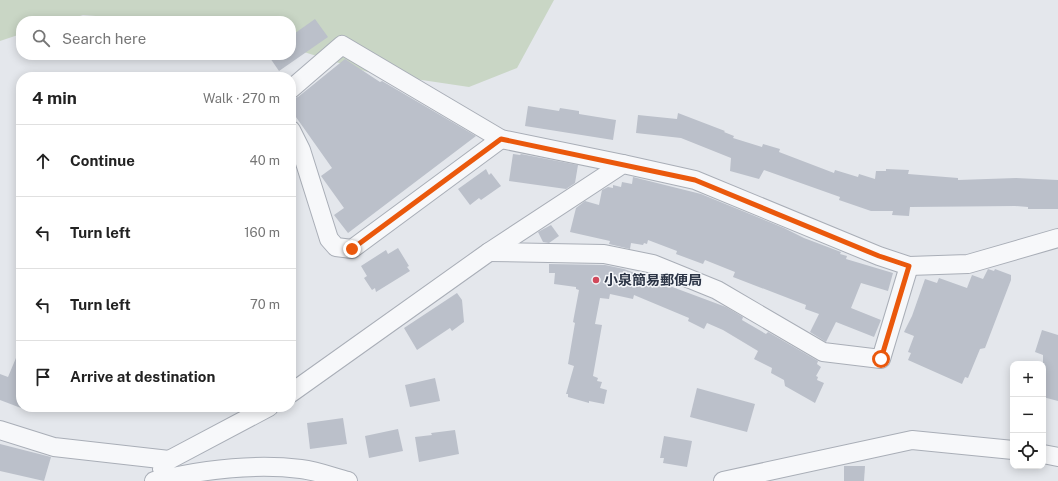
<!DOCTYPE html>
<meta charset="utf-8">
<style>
:root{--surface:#fff;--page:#f6f6f6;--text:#222;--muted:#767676;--line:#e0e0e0}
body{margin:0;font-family:"Public Sans","Noto Sans JP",sans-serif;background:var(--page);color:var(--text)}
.controls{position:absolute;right:12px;bottom:12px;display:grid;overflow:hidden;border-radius:8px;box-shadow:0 2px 10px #0003}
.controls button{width:36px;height:36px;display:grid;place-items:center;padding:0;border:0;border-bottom:1px solid var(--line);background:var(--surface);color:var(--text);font:20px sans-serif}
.stop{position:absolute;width:12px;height:12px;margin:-9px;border:3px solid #ea580c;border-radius:50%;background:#fff}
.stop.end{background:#ea580c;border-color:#fff;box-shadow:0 1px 4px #0008}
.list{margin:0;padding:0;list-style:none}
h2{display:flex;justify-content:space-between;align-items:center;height:52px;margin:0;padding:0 16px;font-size:17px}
h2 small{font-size:13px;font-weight:400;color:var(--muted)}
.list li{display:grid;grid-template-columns:26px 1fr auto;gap:12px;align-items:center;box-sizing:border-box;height:72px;padding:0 16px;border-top:1px solid var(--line)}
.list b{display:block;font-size:15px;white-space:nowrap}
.list em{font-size:13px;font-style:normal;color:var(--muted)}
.icon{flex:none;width:22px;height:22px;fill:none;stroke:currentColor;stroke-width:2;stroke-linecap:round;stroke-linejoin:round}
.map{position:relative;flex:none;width:1058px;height:481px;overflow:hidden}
.search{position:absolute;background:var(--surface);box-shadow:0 2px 10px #0003;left:16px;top:16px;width:280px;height:44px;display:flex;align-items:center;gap:10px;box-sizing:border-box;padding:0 14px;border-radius:16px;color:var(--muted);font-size:15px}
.panel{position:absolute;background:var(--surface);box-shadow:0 2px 10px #0003;left:16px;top:72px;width:280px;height:340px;border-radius:16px}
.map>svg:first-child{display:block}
.green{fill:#c9d6c5}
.building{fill:#bbc0ca}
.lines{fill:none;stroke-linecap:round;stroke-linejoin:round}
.minor-casing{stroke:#a9aeb7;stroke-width:20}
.minor{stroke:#f7f8fa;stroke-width:18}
.route{stroke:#ea580c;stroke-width:5}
.poi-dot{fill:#d1495b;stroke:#f4f6f9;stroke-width:1.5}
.labels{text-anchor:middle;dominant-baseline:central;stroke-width:3;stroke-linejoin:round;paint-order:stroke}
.poi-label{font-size:14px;font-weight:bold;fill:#2b3445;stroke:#f4f6f9;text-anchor:start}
</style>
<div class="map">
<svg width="1058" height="481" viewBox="0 0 1058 481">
<rect width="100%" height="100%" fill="#e4e7ec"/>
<!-- green -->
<path class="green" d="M0,0H554L517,68L469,87L368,72L291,48V21H159L83,15L64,21H21V34L0,41Z"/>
<!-- building -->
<g class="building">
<path d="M315,19L328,37L279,71L268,55H291V36Z"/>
<path d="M345,59L380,82L382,81L476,136L348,233L334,215L344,208L321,176L332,168L291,110V99L298,97Z"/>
<path d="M528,106L559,111L560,108L579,111V114L616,120L613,140L525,126Z"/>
<path d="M678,113L725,131L724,132L734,136L733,138L762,147L763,144L780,149L779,152L834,173L835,170L858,177L859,174L875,179L876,171H886V169L909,170L908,174L958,178V180L1016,178L1058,180V209H1028V207L1015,206L910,207L909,216L892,215L893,211H871L839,200L840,197L764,170L759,179L730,171L731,158L681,138L636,133L638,115L677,119Z"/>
<path d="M513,154L520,155L521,154L578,165L575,183L566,189L509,181Z"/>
<path d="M486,169L489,175L491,173L501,186L481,200L479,198L470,205L458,189Z"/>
<path d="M633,177L701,194L784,228L804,238L841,252L840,254L847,256L846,259L893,273L888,291L861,283L851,308L881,320L874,337L836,322L826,342L810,332L819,314L805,309L806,305L733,277L735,272L705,260L703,264L676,254L677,251L648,240L647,244L644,243L643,245L631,243L630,249L609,244L610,241L570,232L576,208L585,201L599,205L602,190L608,187L613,188V185L621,187L622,182L632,184Z"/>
<path d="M551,225L559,236L549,243L543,242L538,232Z"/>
<path d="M398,248L409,266L407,267L410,271L376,292L375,288L372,290L364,278L367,276L361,266L386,250L388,254Z"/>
<path d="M549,264L605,265L624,269L726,307L743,317L742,320L766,334L768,332L818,361L817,364L821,367L816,376L818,377L817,380L824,383L815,403L785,386L784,380L771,373L772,368L754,359L758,351L723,330L707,323L704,329L688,321L689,318L634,295L633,299L610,294L609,299L600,298L595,324L602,325L593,376L598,378L597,381L602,382L600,388L607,390L604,404L589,401V403L568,397V394H566L574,366L568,364L575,323L573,322L579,290L576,289V287L554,284L555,273H549Z"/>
<path d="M988,269L994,271L995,269L1011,275V280L985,348L980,349L968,378L965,377L962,384L908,360L911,353L908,352L914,336L904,332L912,316L925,279L937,283L939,278L967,288L972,275L983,279Z"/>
<path d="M457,293L462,300L464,322L452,331L450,328L417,350L404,328Z"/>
<path d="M1042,330L1058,335V401L1043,397V355L1035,352Z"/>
<path d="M21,346V408L0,400V374L8,377Z"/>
<path d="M435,378L440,401L410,407L405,385Z"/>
<path d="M697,388L755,404L747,432L690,417Z"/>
<path d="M343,418L347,444L310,449L307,423Z"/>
<path d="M398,429L403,451L369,458L365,436Z"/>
<path d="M455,430L459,454L419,462L415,437L432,435L431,433Z"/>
<path d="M664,436L692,441L687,467L663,463L664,458H660Z"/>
<path d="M0,444L51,457L44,481L0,471Z"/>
<path d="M844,466H865L864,481H844Z"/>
</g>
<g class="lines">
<defs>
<g id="minor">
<path d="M291,89L342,45L501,139L623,164"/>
<path d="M291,130L301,150L329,239L336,247L352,249L501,139"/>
<path d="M489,252L604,254L653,264L717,290L823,352L881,359L909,266"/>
<path d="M291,393L489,252L623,164L695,180L879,256L909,266L968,264L1058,238"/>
<path d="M0,430L54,447L169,460"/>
<path d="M1043,454L1058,457"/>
<path d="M162,469L169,460L269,407"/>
<path d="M154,481C201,470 253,463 301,469C317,471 333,477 348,481"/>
<path d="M723,481L912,440L1013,450"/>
</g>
</defs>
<!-- minor casing -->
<use href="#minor" class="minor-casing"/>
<!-- minor -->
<use href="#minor" class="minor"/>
</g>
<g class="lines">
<!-- route -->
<path class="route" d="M352,249L501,139L695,180L879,256L909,266L881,359"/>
</g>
<!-- markers -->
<circle class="poi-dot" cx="596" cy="280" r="4"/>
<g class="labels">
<!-- poi labels -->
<g class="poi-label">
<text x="604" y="280">小泉簡易郵便局</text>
</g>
</g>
</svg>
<div class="controls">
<button>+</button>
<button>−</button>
<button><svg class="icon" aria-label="locate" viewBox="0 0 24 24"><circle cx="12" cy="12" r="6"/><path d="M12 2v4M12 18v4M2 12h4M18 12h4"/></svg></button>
</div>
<div class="stop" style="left:881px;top:359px"></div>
<div class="stop end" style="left:352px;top:249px"></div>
<div class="search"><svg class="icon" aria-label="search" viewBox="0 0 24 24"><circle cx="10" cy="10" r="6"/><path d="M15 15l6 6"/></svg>Search here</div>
<section class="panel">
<h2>4 min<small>Walk · 270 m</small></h2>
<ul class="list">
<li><svg class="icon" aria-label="ahead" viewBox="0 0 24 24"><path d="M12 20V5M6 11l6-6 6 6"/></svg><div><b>Continue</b></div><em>40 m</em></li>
<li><svg class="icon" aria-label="left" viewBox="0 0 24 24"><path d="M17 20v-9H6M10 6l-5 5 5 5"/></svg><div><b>Turn left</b></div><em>160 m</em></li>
<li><svg class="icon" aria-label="left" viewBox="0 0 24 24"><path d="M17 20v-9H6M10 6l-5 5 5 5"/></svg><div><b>Turn left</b></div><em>70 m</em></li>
<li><svg class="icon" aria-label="arrive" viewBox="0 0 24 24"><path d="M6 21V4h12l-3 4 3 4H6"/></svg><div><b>Arrive at destination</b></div></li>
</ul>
</section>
</div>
